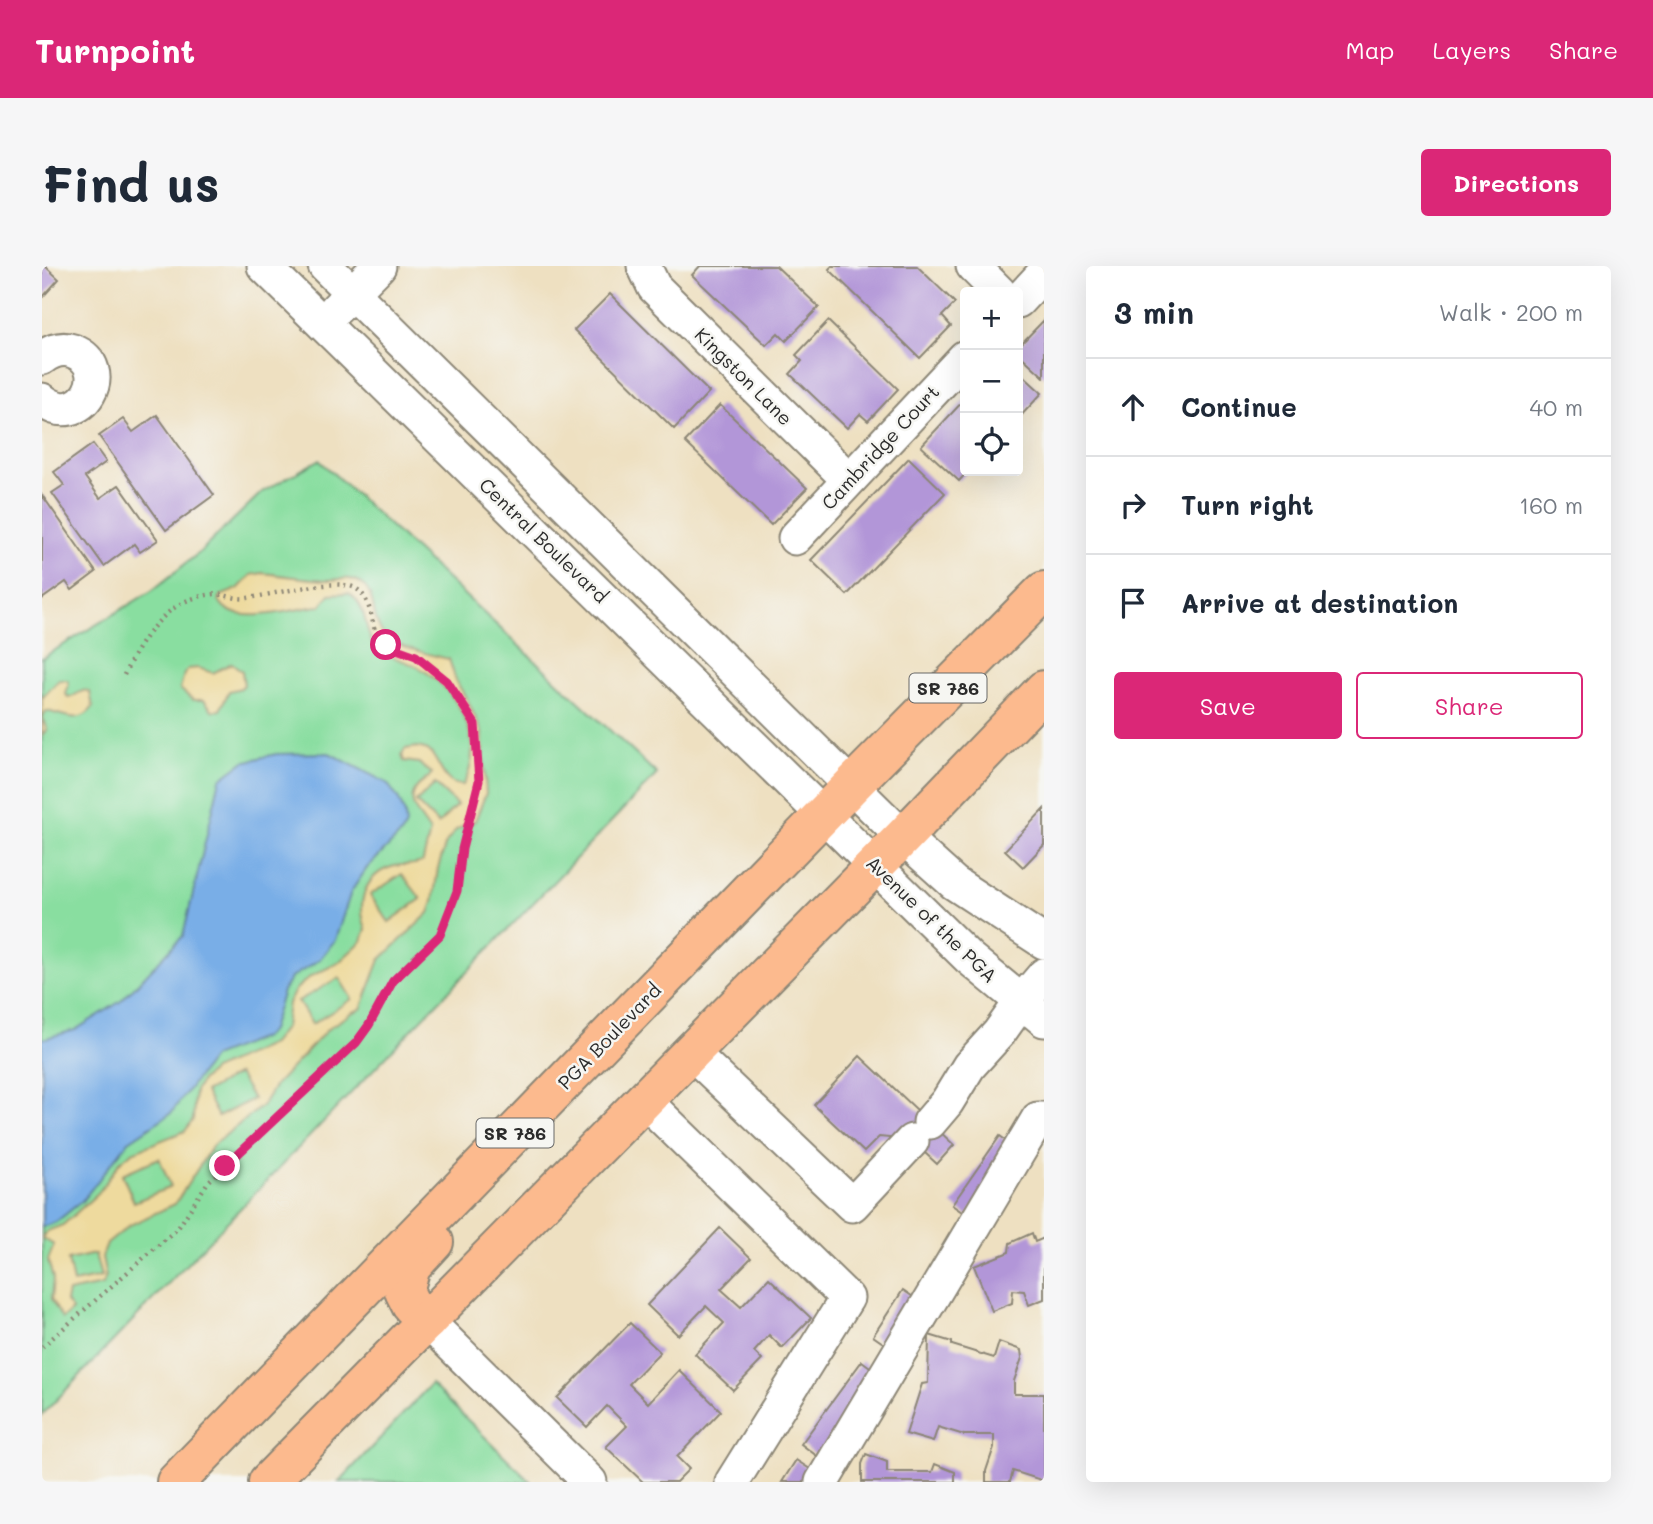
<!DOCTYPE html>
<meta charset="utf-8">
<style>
:root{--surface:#fff;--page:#f6f6f7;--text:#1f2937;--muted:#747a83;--line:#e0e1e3;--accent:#db2777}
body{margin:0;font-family:Mali,sans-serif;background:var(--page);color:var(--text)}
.controls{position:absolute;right:21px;top:21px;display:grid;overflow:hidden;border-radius:7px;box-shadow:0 7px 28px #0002}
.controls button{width:63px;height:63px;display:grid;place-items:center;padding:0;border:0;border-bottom:2px solid var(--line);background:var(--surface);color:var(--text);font:35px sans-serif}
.stop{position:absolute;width:21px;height:21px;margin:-16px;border:5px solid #db2777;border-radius:50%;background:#fff}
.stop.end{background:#db2777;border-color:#fff;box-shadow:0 2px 7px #0008}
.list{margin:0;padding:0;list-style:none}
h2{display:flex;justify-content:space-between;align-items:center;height:91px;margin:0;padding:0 28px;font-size:30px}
h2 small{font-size:23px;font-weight:400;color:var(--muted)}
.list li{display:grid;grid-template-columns:46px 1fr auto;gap:21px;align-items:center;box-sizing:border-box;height:98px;padding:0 28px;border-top:2px solid var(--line)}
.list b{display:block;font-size:26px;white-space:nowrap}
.list em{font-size:23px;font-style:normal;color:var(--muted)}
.actions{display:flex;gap:14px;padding:21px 28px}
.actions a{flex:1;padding:16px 0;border:2px solid var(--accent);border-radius:7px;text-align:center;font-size:24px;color:var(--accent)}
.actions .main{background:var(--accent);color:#fff}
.icon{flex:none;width:38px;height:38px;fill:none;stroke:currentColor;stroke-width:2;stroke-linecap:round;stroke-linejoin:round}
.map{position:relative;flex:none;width:1002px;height:1216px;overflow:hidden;border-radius:7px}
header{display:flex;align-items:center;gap:42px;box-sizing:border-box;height:98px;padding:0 35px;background:var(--accent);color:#fff}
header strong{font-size:33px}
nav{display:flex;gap:38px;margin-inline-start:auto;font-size:24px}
.intro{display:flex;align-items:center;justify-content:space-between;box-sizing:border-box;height:168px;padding:0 42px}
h1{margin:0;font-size:49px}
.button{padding:18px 32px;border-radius:7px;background:var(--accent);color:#fff;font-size:24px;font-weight:700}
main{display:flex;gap:42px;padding:0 42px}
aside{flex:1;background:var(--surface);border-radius:7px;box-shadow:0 7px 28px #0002}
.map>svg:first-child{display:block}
.green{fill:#89dea0;stroke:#5a8466;stroke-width:2}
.sand{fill:#eeda9e;stroke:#8c8264;stroke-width:2;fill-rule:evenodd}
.water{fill:#79aee7;stroke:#526c89;stroke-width:2}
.building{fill:#b296d8}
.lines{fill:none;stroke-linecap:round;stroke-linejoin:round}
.minor-casing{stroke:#8c8676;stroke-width:37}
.major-casing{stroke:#8c8676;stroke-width:42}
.path{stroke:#8c8676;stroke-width:4.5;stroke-dasharray:2 5;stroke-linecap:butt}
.minor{stroke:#fff;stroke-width:33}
.major{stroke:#fcba8e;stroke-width:38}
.route{stroke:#db2777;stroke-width:9}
.labels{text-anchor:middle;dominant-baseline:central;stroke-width:5;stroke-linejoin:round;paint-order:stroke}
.shield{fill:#f6f6f2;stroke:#686867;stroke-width:2}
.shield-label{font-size:18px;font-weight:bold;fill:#2b2b2b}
.street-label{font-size:19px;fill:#2b2b2b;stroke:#f6f6f2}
</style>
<header>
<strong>Turnpoint</strong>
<nav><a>Map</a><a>Layers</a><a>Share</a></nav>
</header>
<div class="intro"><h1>Find us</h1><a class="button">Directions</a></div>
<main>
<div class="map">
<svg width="1002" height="1216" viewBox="0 0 1002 1216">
<rect width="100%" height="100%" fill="#f6f6f2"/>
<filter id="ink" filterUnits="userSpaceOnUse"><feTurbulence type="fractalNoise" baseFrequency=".0143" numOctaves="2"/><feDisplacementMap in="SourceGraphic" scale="14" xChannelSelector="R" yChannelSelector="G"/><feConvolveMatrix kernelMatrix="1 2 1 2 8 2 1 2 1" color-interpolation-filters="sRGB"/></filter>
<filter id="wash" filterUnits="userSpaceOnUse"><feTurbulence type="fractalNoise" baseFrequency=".00686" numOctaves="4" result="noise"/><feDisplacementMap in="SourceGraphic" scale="28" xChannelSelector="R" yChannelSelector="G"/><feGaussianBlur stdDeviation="1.57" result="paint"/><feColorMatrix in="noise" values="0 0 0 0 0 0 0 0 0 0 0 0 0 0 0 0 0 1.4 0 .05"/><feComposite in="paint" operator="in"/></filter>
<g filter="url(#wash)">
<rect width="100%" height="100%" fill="#eee0c1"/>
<!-- green -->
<g class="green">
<path d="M277,194L615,508L0,1149V392L111,324L158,286L220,226Z"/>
<path d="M389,1118L489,1216H297Z"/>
</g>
<!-- sand -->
<g class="sand">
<path d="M220,307C241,309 263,313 285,314C297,314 306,310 317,316C336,327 328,354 342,369C351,379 392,390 407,393L414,415L426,435L440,466L444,527L433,555L414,564L404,577L396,602L391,636L387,647L338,694L319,743L309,747L286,763L233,819L220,840L171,879L133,938L88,959L65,978L60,991L64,1011L60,1019L26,1026L24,1036L30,1044L20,1053L9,1033L11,1013L6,994L12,979L0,972L5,965L21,959L57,926L78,896L90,886L143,865L151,854L153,825L160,814L171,804L230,778L243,761L246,737L254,723L269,710L296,697L320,675L324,663C314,636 323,607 353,600C364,597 372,601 381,595L388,566C380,551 360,536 377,519C382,515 386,513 390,507L382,502L377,497L362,495L360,489L363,483L376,481L386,484C399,495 400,520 421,519C444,478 419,431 384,406C369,395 350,393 334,384C321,366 327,341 307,327L288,328L279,340C254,341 191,364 177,334L178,330L196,323L209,309ZM393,518L415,539L396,558L374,536ZM360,608L379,633L347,656L328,629ZM297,712L310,733L270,758L256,735ZM196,808L211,833L176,851L163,826ZM117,892L129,921L92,936L80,908ZM53,988L59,1011L31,1017L26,994Z"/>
<path d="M190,397L200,405L202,419L199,422L187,425L178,444L171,445L162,434H151L138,423L142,408L146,403L156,402L171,407Z"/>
<path d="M17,414H25L27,418L24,428L26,432C34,431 39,421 48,426L51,441C38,460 21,448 4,445L0,452L5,463L0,469V432Z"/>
</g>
<!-- water -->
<path class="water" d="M287,487L345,517L356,532L363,548L364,559L360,567L325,602L309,626L293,674L277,694L249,712L241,725L229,764L222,771L171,791L129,847L87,875L40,935L14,956L0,961V773L33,764L79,735L141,670L178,513L201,496L234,488Z"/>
<g id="blocks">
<!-- building -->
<g class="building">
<path d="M0,0H3L17,13L0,32Z"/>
<path d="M658,0H734L777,41L744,75L736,67L724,79L650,9Z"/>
<path d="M790,0H875L913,37L900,50L909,60L878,92L787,3Z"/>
<path d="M568,28L667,126L632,163L532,64Z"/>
<path d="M1002,54V111L976,87V81Z"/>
<path d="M786,55L856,123L826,155L818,148L805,162L748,108L760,95L754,89Z"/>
<path d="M976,105L1000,127L976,153Z"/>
<path d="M923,133V205H926L917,215L879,180Z"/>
<path d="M678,139L765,222L729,259L643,176Z"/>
<path d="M115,149L172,229L124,264L57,170L81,153L91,166Z"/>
<path d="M51,178L64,196L43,211L58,232L77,219L116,274L98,286L92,278L62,300L10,227L22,219L12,206Z"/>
<path d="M867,192L903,227L805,329L769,294Z"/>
<path d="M0,229L54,306L30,324L24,316L0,333Z"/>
<path d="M1002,543V579L981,601L963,584Z"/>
<path d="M818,790L912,879L895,898L869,874L837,871L822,886L772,839Z"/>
<path d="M958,870L974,882L926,950L910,939Z"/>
<path d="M678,962L709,992L679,1023L699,1041L727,1012L769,1052L740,1082L727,1069L712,1086L720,1094L691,1124L653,1088L682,1057L664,1040L636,1069L605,1039Z"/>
<path d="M990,967L993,976L1002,972V1033L987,1039L982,1025L971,1024L970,1037L950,1045L932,1000L967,986L968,977Z"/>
<path d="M861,1024L877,1035L847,1081L831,1070Z"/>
<path d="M588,1057L618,1086L587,1118L606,1137L637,1104L679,1145L635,1191L647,1203L634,1216H601L564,1181L585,1160L565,1140L545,1161L515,1132Z"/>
<path d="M887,1069L910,1076V1079L952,1092L957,1076L979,1084L980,1092L972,1115V1128H1002V1215L971,1205L968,1216H944V1205L952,1181V1169H922L896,1161L891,1176L864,1168L880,1118L886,1117Z"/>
<path d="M820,1095L836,1107L775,1190L759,1178Z"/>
<path d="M824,1188L845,1196V1206H890L893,1198L913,1206V1216H820V1198Z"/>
<path d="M754,1194L771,1205L764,1216H740Z"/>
</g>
</g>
</g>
<g filter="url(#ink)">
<use href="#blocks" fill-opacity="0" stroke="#8c8676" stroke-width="2"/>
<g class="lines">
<defs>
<g id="minor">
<path d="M222,0L927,692L1002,754"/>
<path d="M283,0L861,571L912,617L1002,676"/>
<path d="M602,0L612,21L807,214"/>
<path d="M931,0L957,26"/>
<path d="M976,35L1002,7"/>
<path d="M294,43L337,0"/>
<path d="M0,92C9,85 19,81 31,85C74,101 40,166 0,134"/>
<path d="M753,272L923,91"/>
<path d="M649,786L810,939L870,875"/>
<path d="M602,834L805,1032L690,1216"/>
<path d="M888,856L905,836L927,800L957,767L979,736L1002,709"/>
<path d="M385,1055L548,1216"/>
<path d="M780,1216L996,853H1002"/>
</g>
<g id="major">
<path d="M385,1055L369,1039L362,1025L369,1001L392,976"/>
<path d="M134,1216L810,519L1002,325"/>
<path d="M226,1216L861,571L1002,424"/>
</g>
</defs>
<!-- minor casing -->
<use href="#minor" class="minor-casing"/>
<!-- major casing -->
<use href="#major" class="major-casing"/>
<!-- path -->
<path class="path" d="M0,1081L136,962L166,916L314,777L327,759L351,715L398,669L415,624L420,583L437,515L433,458L405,415L374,390L336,375C330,359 329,330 313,322C292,311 231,329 206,332C196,334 185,329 174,328C165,328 146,333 138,338C111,355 95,381 82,409"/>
<!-- minor -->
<use href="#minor" class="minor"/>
<!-- major -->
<use href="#major" class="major"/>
</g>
</g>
<g class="lines" filter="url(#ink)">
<!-- route -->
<path class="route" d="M183,900L314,777L327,759L351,715L398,669L415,625L420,583L437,515L433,458L405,415L374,390L344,379"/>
</g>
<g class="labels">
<!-- shield labels -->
<g class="shield">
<rect x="867.5" y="407.5" width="77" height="29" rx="5"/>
<rect x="434.5" y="852.5" width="77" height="29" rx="5"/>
</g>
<g class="shield-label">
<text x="906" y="422">SR 786</text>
<text x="473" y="867">SR 786</text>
</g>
<!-- street labels -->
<g class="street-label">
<text transform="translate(702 110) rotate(45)">Kingston Lane</text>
<text transform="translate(838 181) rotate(-47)">Cambridge Court</text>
<text transform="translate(502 274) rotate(44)">Central Boulevard</text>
<text transform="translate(890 653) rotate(44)">Avenue of the PGA</text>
<text transform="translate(567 770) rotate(-46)">PGA Boulevard</text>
</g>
</g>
</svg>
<div class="controls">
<button>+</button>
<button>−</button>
<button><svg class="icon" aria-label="locate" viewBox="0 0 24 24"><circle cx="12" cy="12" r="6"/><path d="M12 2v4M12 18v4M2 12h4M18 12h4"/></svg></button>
</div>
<div class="stop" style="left:344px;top:379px"></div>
<div class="stop end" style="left:183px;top:900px"></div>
</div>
<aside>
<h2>3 min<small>Walk · 200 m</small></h2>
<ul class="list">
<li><svg class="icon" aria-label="ahead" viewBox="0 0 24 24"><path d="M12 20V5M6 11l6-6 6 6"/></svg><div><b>Continue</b></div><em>40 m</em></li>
<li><svg class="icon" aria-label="right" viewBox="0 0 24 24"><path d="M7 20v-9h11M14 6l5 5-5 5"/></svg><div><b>Turn right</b></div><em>160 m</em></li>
<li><svg class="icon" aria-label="arrive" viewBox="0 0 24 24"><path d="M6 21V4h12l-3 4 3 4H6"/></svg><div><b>Arrive at destination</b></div></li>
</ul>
<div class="actions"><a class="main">Save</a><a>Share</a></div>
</aside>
</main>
